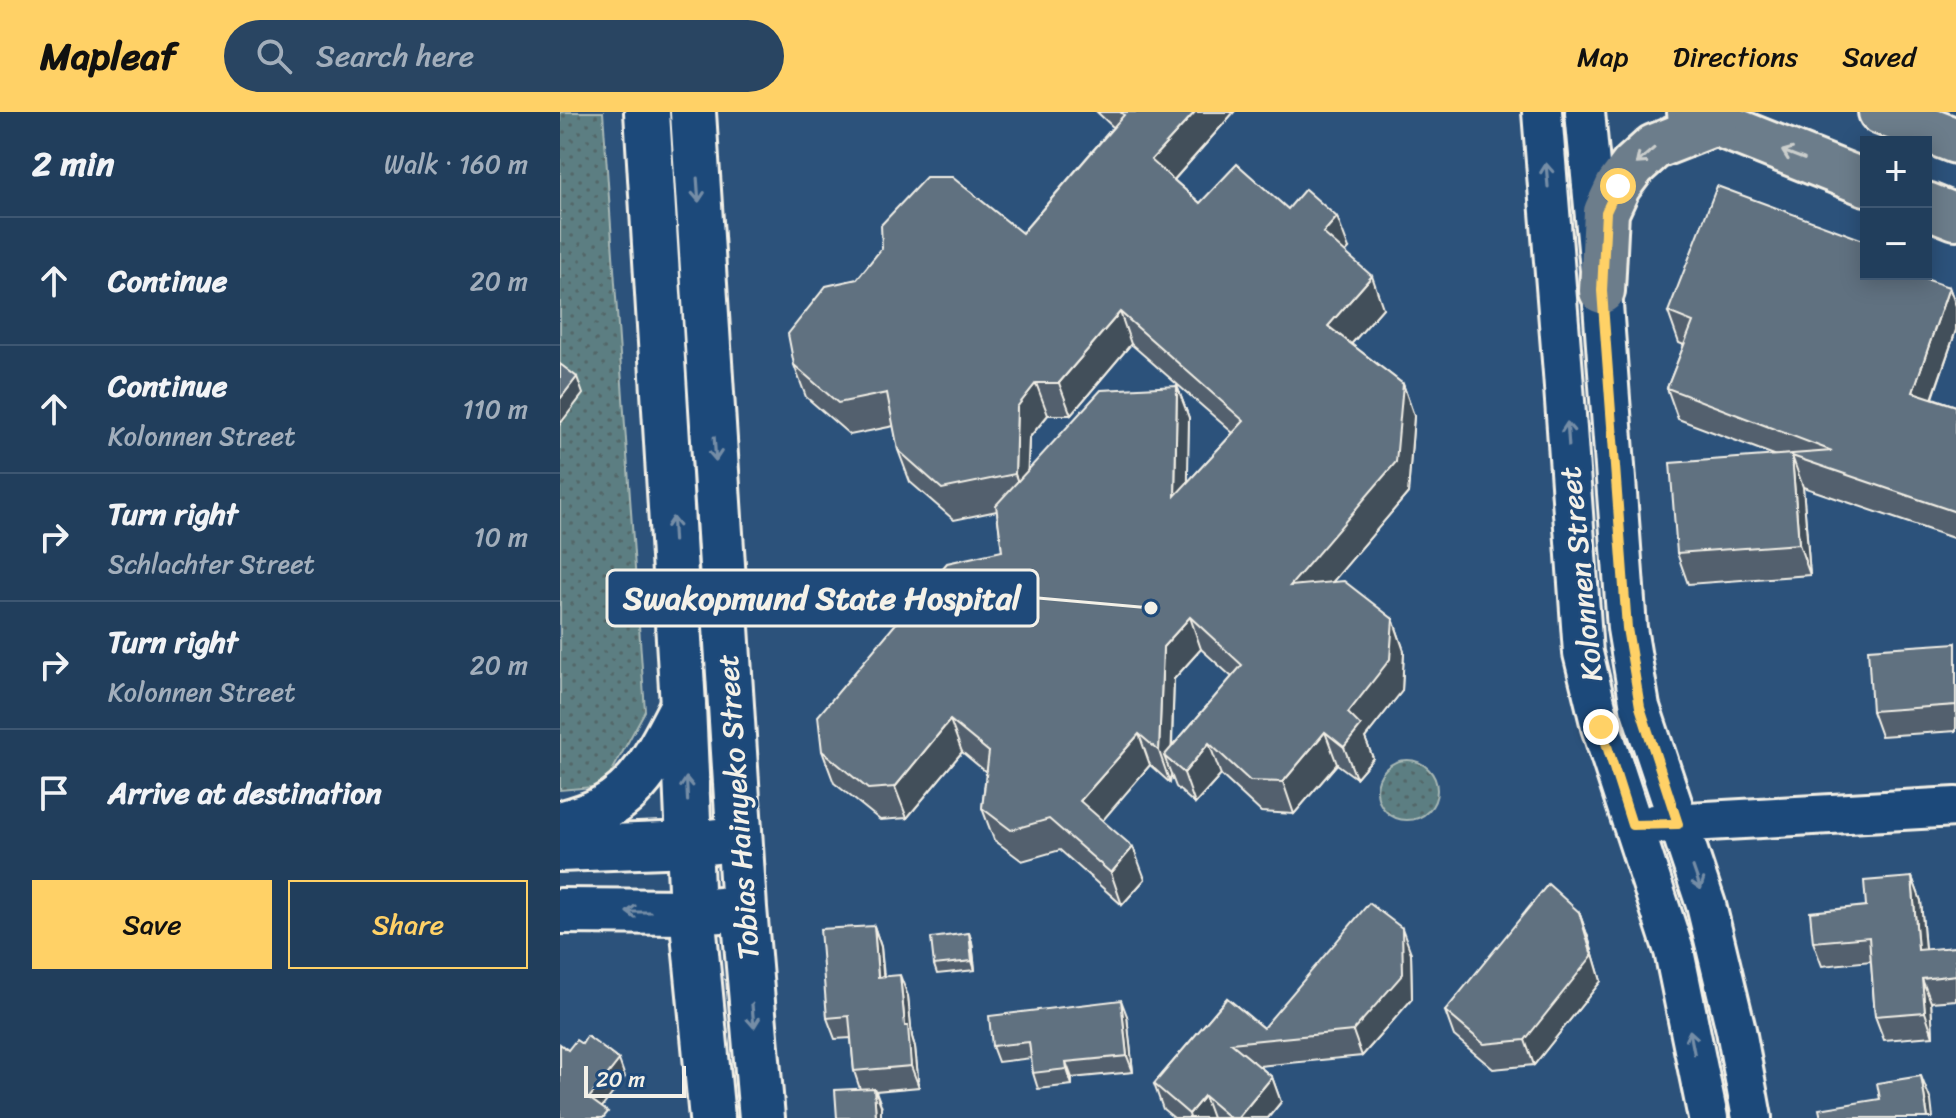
<!DOCTYPE html>
<meta charset="utf-8">
<style>
:root{--surface:#213e5c;--page:#294562;--text:#f1f3f6;--muted:#a2aebb;--line:#3e5772;--accent:#ffd166}
body{margin:0;font-family:Sriracha,sans-serif;background:var(--page);color:var(--text)}
.controls{position:absolute;right:24px;top:24px;display:grid;overflow:hidden;border-radius:0px;box-shadow:0 4px 20px #0003}
.controls button{width:72px;height:72px;display:grid;place-items:center;padding:0;border:0;border-bottom:2px solid var(--line);background:var(--surface);color:var(--text);font:40px sans-serif}
.scale{position:absolute;left:24px;bottom:20px;width:102px;box-sizing:border-box;padding-left:8px;border:4px solid #f4f1e8;border-top:0;font-size:22px;line-height:28px;white-space:nowrap;color:#f4f1e8;-webkit-text-stroke:6px #1f4a7a;paint-order:stroke}
.stop{position:absolute;width:24px;height:24px;margin:-18px;border:6px solid #ffd166;border-radius:50%;background:#fff}
.stop.end{background:#ffd166;border-color:#fff;box-shadow:0 2px 8px #0008}
.list{margin:0;padding:0;list-style:none}
h2{display:flex;justify-content:space-between;align-items:center;height:104px;margin:0;padding:0 32px;font-size:34px}
h2 small{font-size:26px;font-weight:400;color:var(--muted)}
.list li{display:grid;grid-template-columns:52px 1fr auto;gap:24px;align-items:center;box-sizing:border-box;height:128px;padding:0 32px;border-top:2px solid var(--line)}
.list b{display:block;font-size:30px;white-space:nowrap}
.list p{margin:0;font-size:26px;white-space:nowrap;color:var(--muted)}
.list em{font-size:26px;font-style:normal;color:var(--muted)}
.actions{display:flex;gap:16px;padding:24px 32px}
.actions a{flex:1;padding:18px 0;border:2px solid var(--accent);border-radius:0px;text-align:center;font-size:28px;color:var(--accent)}
.actions .main{background:var(--accent);color:#111}
.icon{flex:none;width:44px;height:44px;fill:none;stroke:currentColor;stroke-width:2;stroke-linecap:round;stroke-linejoin:round}
.map{position:relative;flex:none;width:1396px;height:1006px;overflow:hidden}
header{display:flex;align-items:center;gap:48px;box-sizing:border-box;height:112px;padding:0 40px;background:var(--accent);color:#111}
header strong{font-size:38px}
nav{display:flex;gap:44px;margin-inline-start:auto;font-size:28px}
.search{width:560px;height:72px;background:var(--page);display:flex;align-items:center;gap:20px;box-sizing:border-box;padding:0 28px;border-radius:44px;color:var(--muted);font-size:30px}
main{display:flex}
aside{flex:1;background:var(--surface)}
.map>svg:first-child{display:block}
.green{fill:url(#green-dots);stroke:#a8b8b5;stroke-width:2}
.lines{fill:none;stroke-linecap:round;stroke-linejoin:round}
.minor-casing{stroke:#f4f1e8;stroke-width:44}
.tertiary-casing{stroke:#f4f1e8;stroke-width:50}
.primary-casing{stroke:#f4f1e8;stroke-width:50}
.minor{stroke:#1f4a7a;stroke-width:38}
.tertiary{stroke:#1f4a7a;stroke-width:44}
.primary{stroke:#6c7d8b;stroke-width:44}
.wall{fill:#53616e;stroke:#f4f1e8;stroke-width:2;fill-rule:evenodd}
.shaded-wall{fill:#434f5a;stroke:#f4f1e8;stroke-width:2}
.building{fill:#607180;stroke:#f4f1e8;stroke-width:2}
.oneway{stroke:#cbcecc}
.oneway2{stroke:#748da6}
.route{stroke:#ffd166;stroke-width:10}
.labels{text-anchor:middle;dominant-baseline:central;stroke-width:6;stroke-linejoin:round;paint-order:stroke}
.street-label{font-size:30px;fill:#f4f1e8;stroke:#1f4a7a}
.leader{fill:none;stroke:#f4f1e8;stroke-width:3}
.callout-dot{fill:#f4f1e8;stroke:#1f4a7a;stroke-width:3}
.callout{fill:#1f4a7a;stroke:#f4f1e8;stroke-width:3}
.callout-label{font-size:32px;text-anchor:middle;font-weight:bold;fill:#f4f1e8}
</style>
<header>
<strong>Mapleaf</strong>
<div class="search"><svg class="icon" aria-label="search" viewBox="0 0 24 24"><circle cx="10" cy="10" r="6"/><path d="M15 15l6 6"/></svg>Search here</div>
<nav><a>Map</a><a>Directions</a><a>Saved</a></nav>
</header>
<main>
<aside>
<h2>2 min<small>Walk · 160 m</small></h2>
<ul class="list">
<li><svg class="icon" aria-label="ahead" viewBox="0 0 24 24"><path d="M12 20V5M6 11l6-6 6 6"/></svg><div><b>Continue</b></div><em>20 m</em></li>
<li><svg class="icon" aria-label="ahead" viewBox="0 0 24 24"><path d="M12 20V5M6 11l6-6 6 6"/></svg><div><b>Continue</b><p>Kolonnen Street</p></div><em>110 m</em></li>
<li><svg class="icon" aria-label="right" viewBox="0 0 24 24"><path d="M7 20v-9h11M14 6l5 5-5 5"/></svg><div><b>Turn right</b><p>Schlachter Street</p></div><em>10 m</em></li>
<li><svg class="icon" aria-label="right" viewBox="0 0 24 24"><path d="M7 20v-9h11M14 6l5 5-5 5"/></svg><div><b>Turn right</b><p>Kolonnen Street</p></div><em>20 m</em></li>
<li><svg class="icon" aria-label="arrive" viewBox="0 0 24 24"><path d="M6 21V4h12l-3 4 3 4H6"/></svg><div><b>Arrive at destination</b></div></li>
</ul>
<div class="actions"><a class="main">Save</a><a>Share</a></div>
</aside>
<div class="map">
<svg width="1396" height="1006" viewBox="0 0 1396 1006">
<defs>
<pattern id="green-dots" width="8" height="8" patternUnits="userSpaceOnUse" patternTransform="scale(2)"><rect width="8" height="8" fill="#5c7e82"/><path d="M2 2h.1M6 6h.1" fill="none" stroke="#536667" stroke-width="1.8" stroke-linecap="round"/></pattern>
</defs>
<rect width="100%" height="100%" fill="#2c527b"/>
<filter id="ink" filterUnits="userSpaceOnUse"><feTurbulence type="fractalNoise" baseFrequency=".0125" numOctaves="2"/><feDisplacementMap in="SourceGraphic" scale="16" xChannelSelector="R" yChannelSelector="G"/><feConvolveMatrix kernelMatrix="1 2 1 2 8 2 1 2 1" color-interpolation-filters="sRGB"/></filter>
<g filter="url(#ink)">
<!-- green -->
<g class="green">
<path d="M0,0H43L85,599L44,674L0,678Z"/>
<circle cx="847" cy="678" r="30"/>
</g>
<g class="lines">
<defs>
<g id="minor">
<path d="M982,0L1003,261L1023,541L1041,615L1114,839L1148,1006"/>
<path d="M1025,0L1042,179L1067,516L1080,595L1146,793L1176,918L1192,1006"/>
<path d="M1094,712L1396,695"/>
</g>
<g id="tertiary">
<path d="M87,0L123,593L132,800L152,1006"/>
<path d="M133,0L184,796L202,1006"/>
<path d="M0,712C14,708 29,704 42,697C83,677 103,631 123,593"/>
<path d="M0,737L130,732L157,729"/>
<path d="M0,799L132,800L161,798"/>
</g>
<g id="primary">
<path d="M1321,0L1396,29"/>
<path d="M1130,1L1306,71"/>
<path d="M1366,93L1396,105"/>
<path d="M1042,179L1046,100L1058,74L1073,54L1094,35L1155,11"/>
</g>
</defs>
<!-- minor casing -->
<use href="#minor" class="minor-casing"/>
<!-- tertiary casing -->
<use href="#tertiary" class="tertiary-casing"/>
<!-- primary casing -->
<use href="#primary" class="primary-casing"/>
<!-- minor -->
<use href="#minor" class="minor"/>
<!-- tertiary -->
<use href="#tertiary" class="tertiary"/>
<!-- primary -->
<use href="#primary" class="primary"/>
</g>
<!-- wall -->
<g class="wall">
<path d="M537,0H674L614,68L640,91L728,97L789,137L785,141L823,196L791,232L843,272L854,304L848,381L772,470L833,507L844,539L842,579L805,626L813,646L796,666L777,652L734,702L701,700L661,663L635,692L616,675L611,662L610,671L590,653L542,708L585,767L562,793L500,738L462,749L434,728L422,696L426,660L402,640L347,706L320,708L274,671L262,639L442,439L437,399L394,408L350,370L338,338L334,314L290,323L246,285L234,253L297,167L462,121L553,15ZM571,232L673,321L627,371L629,306L617,274L468,359L469,326L488,303H511ZM641,537L672,565L612,635L614,567Z"/>
<path d="M1306,162L1389,175L1396,194V218L1373,286L1396,294V427L1243,375L1250,463L1128,472L1117,441L1214,343L1118,307L1107,276L1124,233L1119,231L1108,200Z"/>
<path d="M1396,531V619L1321,624L1312,599Z"/>
<path d="M1352,765L1361,789L1365,838L1396,835V888L1371,890L1373,924L1324,928L1315,904L1311,849L1262,854L1253,830L1306,794Z"/>
<path d="M1019,800L1028,825L1041,869L974,953L933,957L894,924L885,899Z"/>
<path d="M314,814L321,835L324,864L348,884L352,925L355,935L359,975L316,979L321,993L300,977L294,959L291,926L275,927L267,906Z"/>
<path d="M409,821L412,830L415,858L377,862L374,853Z"/>
<path d="M851,841L852,887L802,944L699,954L712,965L721,990L708,1006H614L603,997L594,972L667,886L703,916Z"/>
<path d="M567,904L573,960L512,966V973L478,977L473,961L471,946L438,950L432,934Z"/>
</g>
<!-- shaded-wall -->
<g class="shaded-wall">
<path d="M635,0H674L603,80L591,48Z"/>
<path d="M777,105L789,137L775,153L763,121Z"/>
<path d="M812,164L823,196L779,246L768,214Z"/>
<path d="M1389,175L1396,194V218L1364,310L1353,280Z"/>
<path d="M560,200L571,232L511,303L499,271Z"/>
<path d="M17,265L23,282L0,312V287Z"/>
<path d="M476,271L488,303L469,326L466,393L455,362L457,295Z"/>
<path d="M843,272L854,304L848,381L742,506L730,474Z"/>
<path d="M617,274L629,306L627,416L615,384Z"/>
<path d="M1232,344L1243,375L1250,463L1239,432Z"/>
<path d="M630,505L641,537L614,567L611,650L604,644L611,662L610,671L599,639L603,535Z"/>
<path d="M833,507L844,539L842,579L805,626L813,646L796,666L784,635L788,601Z"/>
<path d="M390,608L402,640L347,706L335,675Z"/>
<path d="M765,620L777,652L734,702L723,670Z"/>
<path d="M579,622L590,653L532,721L520,689Z"/>
<path d="M649,631L661,663L635,692L624,661Z"/>
<path d="M573,735L585,767L562,793L551,761Z"/>
<path d="M1352,765L1361,789L1367,862L1358,838Z"/>
<path d="M1019,800L1028,825L1041,869L974,953L965,928Z"/>
<path d="M314,814L321,835L325,886L318,865Z"/>
<path d="M842,816L851,841L852,887L802,944L793,919Z"/>
<path d="M409,821L412,830L415,858L412,849Z"/>
<path d="M340,863L348,884L352,925L355,935L359,975L351,954L345,914Z"/>
<path d="M1362,867L1371,890L1373,924L1365,900Z"/>
<path d="M561,888L567,904L573,960L567,944Z"/>
<path d="M59,948L65,965L36,1003L29,986Z"/>
<path d="M506,950L512,966V973L507,957Z"/>
<path d="M1361,964L1371,989L1373,1006H1368Z"/>
<path d="M712,965L721,990L708,1006H678Z"/>
<path d="M314,976L321,993V1006H316Z"/>
<path d="M644,984L652,1006H630L629,1002Z"/>
</g>
<!-- building -->
<g class="building">
<path d="M560,0H635L591,48L640,91L677,52L728,97L745,77L777,105L763,121L812,164L768,214L843,272L836,350L730,474L784,469L833,507L830,547L788,601L801,614L784,635L765,620L723,670L690,669L649,631L624,661L604,644L682,553L630,505L603,535L599,639L579,622L520,689L573,735L551,761L489,707L451,718L422,696L429,640L390,608L335,675L308,677L262,639L258,604L387,451L442,439L436,393L541,278L617,274L615,384L684,309L560,200L499,271H476L457,295L455,362L382,377L338,338L327,281L278,291L234,253L228,222L266,174L297,167L322,136L321,113L366,65H392L462,121L564,3Z"/>
<path d="M1157,74L1306,129V162H1351L1389,175L1353,280L1396,294V400L1232,344L1239,432L1117,441L1110,351L1272,339L1107,276L1133,210L1108,200Z"/>
<path d="M0,252L17,265L0,287Z"/>
<path d="M1396,531V593L1312,599L1308,537Z"/>
<path d="M1352,765L1358,838L1396,835V863L1362,867L1365,900L1315,904L1309,825L1253,830L1250,800L1306,794L1304,769Z"/>
<path d="M988,772L1019,800L1032,844L965,928L924,932L885,899Z"/>
<path d="M809,791L842,816L843,862L793,919L671,931L712,965L678,1006H670L644,984L629,1002L594,972L667,886L703,916Z"/>
<path d="M314,814L318,865L340,863L345,914H348L351,954L294,959L289,904L267,906L260,817Z"/>
<path d="M409,821L412,849L374,853L371,826Z"/>
<path d="M561,888L567,944L506,950L507,957L473,961L469,930L432,934L429,904Z"/>
<path d="M27,924L59,948L29,986L48,1000L43,1006H0V932L8,938L16,928L22,932Z"/>
<path d="M1361,964L1368,1006H1261L1259,997L1320,987L1317,971Z"/>
<path d="M314,976L316,1006H277L275,978Z"/>
</g>
<!-- one-way arrows -->
<defs><path id="oneway-shaft" d="M-6 0H5M1.5-3L5.5 0L1.5 3" fill="none" stroke-width="1.6" stroke-linecap="round" stroke-linejoin="round" transform="scale(2)"/></defs>
<g class="oneway">
<use href="#oneway-shaft" transform="translate(1233 43) rotate(-159)"/>
<use href="#oneway-shaft" transform="translate(1085 44) rotate(139)"/>
</g>
<g class="oneway2">
<use href="#oneway-shaft" transform="translate(987 63) rotate(-95)"/>
<use href="#oneway-shaft" transform="translate(138 78) rotate(86)"/>
<use href="#oneway-shaft" transform="translate(1008 322) rotate(-94)"/>
<use href="#oneway-shaft" transform="translate(155 337) rotate(86)"/>
<use href="#oneway-shaft" transform="translate(113 417) rotate(-93)"/>
<use href="#oneway-shaft" transform="translate(127 677) rotate(-93)"/>
<use href="#oneway-shaft" transform="translate(1137 766) rotate(71)"/>
<use href="#oneway-shaft" transform="translate(78 800) rotate(-180)"/>
<use href="#oneway-shaft" transform="translate(193 904) rotate(85)"/>
<use href="#oneway-shaft" transform="translate(1132 930) rotate(-101)"/>
</g>
</g>
<g class="lines" filter="url(#ink)">
<!-- route -->
<path class="route" d="M1041,615L1072,713L1118,712L1080,595L1067,516L1042,179L1046,100L1058,74"/>
</g>
<g class="labels">
<!-- street labels -->
<g class="street-label">
<text transform="translate(1021 462) rotate(-96)">Kolonnen Street</text>
<text transform="translate(178 695) rotate(-94)">Tobias Hainyeko Street</text>
</g>
</g>
<!-- callouts -->
<path class="leader" d="M591 496L478 486"/>
<circle class="callout-dot" cx="591" cy="496" r="8"/>
<rect class="callout" x="47" y="458" width="431" height="56" rx="8"/>
<g class="callout-label">
<text x="262" y="497">Swakopmund State Hospital</text>
</g>
</svg>
<div class="controls">
<button>+</button>
<button>−</button>
</div>
<div class="scale">20 m</div>
<div class="stop" style="left:1058px;top:74px"></div>
<div class="stop end" style="left:1041px;top:615px"></div>
</div>
</main>
